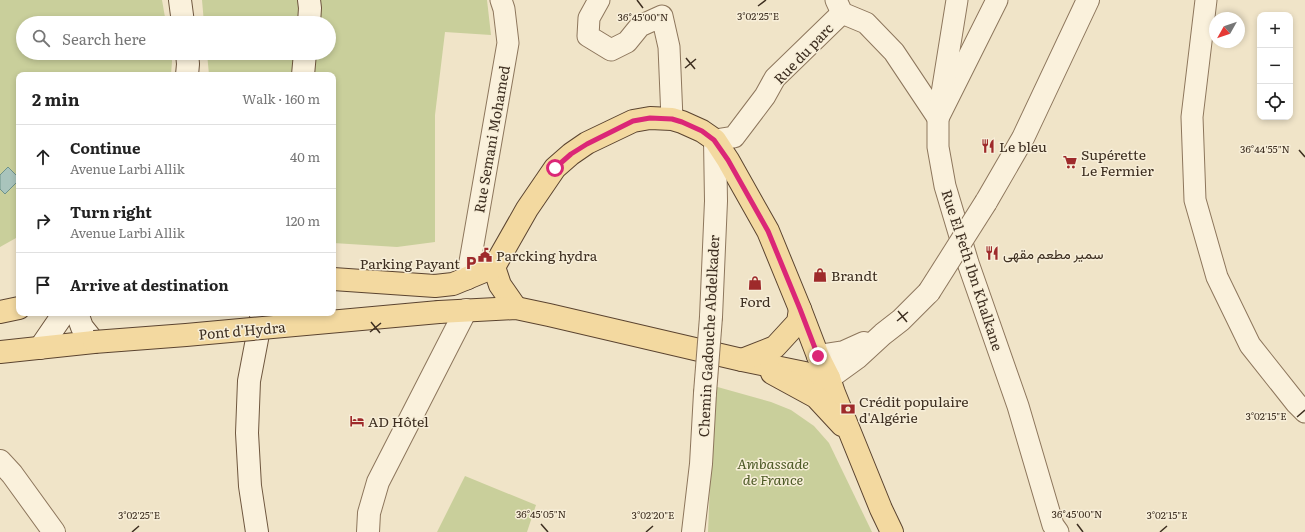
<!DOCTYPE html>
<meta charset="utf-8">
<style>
:root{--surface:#fff;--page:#f2f2f2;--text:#222;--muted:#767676;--line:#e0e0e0}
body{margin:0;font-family:Literata,Vazirmatn,serif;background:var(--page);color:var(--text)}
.controls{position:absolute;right:12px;top:12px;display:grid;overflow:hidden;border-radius:8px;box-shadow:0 2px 6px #0003}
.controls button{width:36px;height:36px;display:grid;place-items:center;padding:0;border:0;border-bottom:1px solid var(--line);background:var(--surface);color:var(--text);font:20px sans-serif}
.compass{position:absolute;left:1209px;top:12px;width:36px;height:36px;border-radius:50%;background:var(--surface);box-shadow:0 2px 6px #0003;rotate:230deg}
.stop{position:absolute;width:12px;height:12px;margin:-9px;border:3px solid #db2777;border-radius:50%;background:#fff}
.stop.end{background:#db2777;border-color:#fff;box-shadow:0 1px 4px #0008}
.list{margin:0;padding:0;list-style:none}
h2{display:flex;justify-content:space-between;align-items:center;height:52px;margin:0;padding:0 16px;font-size:17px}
h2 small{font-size:13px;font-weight:400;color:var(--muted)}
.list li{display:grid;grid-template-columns:26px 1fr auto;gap:12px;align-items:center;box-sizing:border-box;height:64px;padding:0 16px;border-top:1px solid var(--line)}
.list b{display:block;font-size:15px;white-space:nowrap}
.list p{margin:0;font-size:13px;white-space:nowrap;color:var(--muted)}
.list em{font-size:13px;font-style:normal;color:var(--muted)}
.icon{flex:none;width:22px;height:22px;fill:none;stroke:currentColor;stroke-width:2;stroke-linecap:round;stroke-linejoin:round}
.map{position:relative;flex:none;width:1305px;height:532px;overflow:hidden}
.search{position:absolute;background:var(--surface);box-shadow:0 2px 6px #0003;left:16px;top:16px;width:320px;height:44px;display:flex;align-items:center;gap:10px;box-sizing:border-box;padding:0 14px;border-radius:22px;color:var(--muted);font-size:15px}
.panel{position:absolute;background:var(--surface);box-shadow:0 2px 6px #0003;left:16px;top:72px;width:320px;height:244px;border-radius:8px}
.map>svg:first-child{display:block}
.green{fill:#c9cf9b}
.water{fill:#a9c4bc;stroke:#6f938a}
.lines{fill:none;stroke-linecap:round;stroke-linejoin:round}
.minor-casing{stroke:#8d765c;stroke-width:23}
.tertiary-casing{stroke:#8d765c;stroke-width:24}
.secondary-casing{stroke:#6f573f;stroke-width:24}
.primary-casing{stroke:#5b4430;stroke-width:24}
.minor{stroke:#faf1dc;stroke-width:21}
.tertiary{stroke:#faf1dc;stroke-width:22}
.secondary{stroke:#faf1dc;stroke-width:22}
.primary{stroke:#f3d9a0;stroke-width:22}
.tertiary-bridge-casing{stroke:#8d765c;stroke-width:24;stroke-linecap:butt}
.primary-bridge-casing{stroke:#5b4430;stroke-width:24;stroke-linecap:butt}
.tertiary-bridge{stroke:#faf1dc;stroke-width:22}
.primary-bridge{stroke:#f3d9a0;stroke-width:22}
.route{stroke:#db2777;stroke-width:5}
.ticks{fill:none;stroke:#3d2e20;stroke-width:1.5}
.labels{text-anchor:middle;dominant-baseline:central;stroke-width:3;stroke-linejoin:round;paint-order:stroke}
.street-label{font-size:14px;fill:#3d2e20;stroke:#f7eed8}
.poi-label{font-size:14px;fill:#3d2e20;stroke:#f7eed8;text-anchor:start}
.park-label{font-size:14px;font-style:italic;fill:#4d5a26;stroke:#f7eed8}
.ticks-label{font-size:10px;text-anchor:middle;fill:#3d2e20;stroke:#f7eed8;stroke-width:3;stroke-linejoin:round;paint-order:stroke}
</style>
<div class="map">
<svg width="1305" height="532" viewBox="0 0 1305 532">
<rect width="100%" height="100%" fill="#f0e4c8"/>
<!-- green -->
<g class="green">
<path d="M0,0H162L166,23H23V53H171L172,61L171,75H19V241L16,238L0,247Z"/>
<path d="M202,0H487L491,35L445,32L435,115V242L397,247L333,243V75H209L207,53H329V23H204Z"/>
<path d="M714,386L771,402L791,410L814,426L829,443L872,532H708Z"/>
<path d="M465,476L536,505L527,532H437Z"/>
</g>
<!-- water -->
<path class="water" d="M8,167L19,178V180L5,194L0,189V175Z"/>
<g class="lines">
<defs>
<g id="minor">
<path d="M599,0L589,18L588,36L611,50L627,42L640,26L662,16L669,47L672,119"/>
<path d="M836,0L842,13L866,23L894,52L938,118L997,0"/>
<path d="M957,0L938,118V147L945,186L968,263L1018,406L1053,525L1058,532"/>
<path d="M1206,0L1192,117L1195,200L1217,277L1250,345L1296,403L1305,412"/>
<path d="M715,140L734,137L765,96L775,78L842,13"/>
<path d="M467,279L508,43L504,9L501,0"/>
</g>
<g id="tertiary">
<path d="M986,202L1023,138L1088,0"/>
<path d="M711,317L716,201L715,140"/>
<path d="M818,356L844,352L864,343"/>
<path d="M829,378L858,357L883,334L901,320L929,292"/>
<path d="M0,461L12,474L54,532"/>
<path d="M368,532L369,513L378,482L466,310"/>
<path d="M693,532L701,464L705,393"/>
</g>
<g id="secondary">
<path d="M180,0L183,23"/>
<path d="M309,23L310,8L309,0"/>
<path d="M187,53L188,64L187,75"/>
<path d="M303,75L305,53"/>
<path d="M77,313L82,327L94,342"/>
<path d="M40,348L64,313"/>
<path d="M257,532L250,486L247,433L249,381L262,313"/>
</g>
<g id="primary">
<path d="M494,267L527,209L555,168L571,154L587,143L633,121L650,118L672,119L682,122L702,131L715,140L728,160L768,231L800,309L818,356L829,378L834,393L881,509L892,532"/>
<path d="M494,267L500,285L516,308"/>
<path d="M333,279L435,286L453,284L494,267"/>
<path d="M0,312L19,308"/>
<path d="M439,312L516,308L549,315L742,360L829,378"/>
<path d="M0,352L94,342"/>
<path d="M742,360L775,347L798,322L800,309"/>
<path d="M772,373L816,397L842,425"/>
</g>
</defs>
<!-- minor casing -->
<use href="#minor" class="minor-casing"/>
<!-- tertiary casing -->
<use href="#tertiary" class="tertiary-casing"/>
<!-- secondary casing -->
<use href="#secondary" class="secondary-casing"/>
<!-- primary casing -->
<use href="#primary" class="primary-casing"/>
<!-- minor -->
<use href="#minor" class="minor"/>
<!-- tertiary -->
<use href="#tertiary" class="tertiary"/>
<!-- secondary -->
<use href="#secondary" class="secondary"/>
<!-- primary -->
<use href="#primary" class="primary"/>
<defs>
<g id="tertiary-bridge">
<path d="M929,292L986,202"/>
<path d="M705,393L711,317"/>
</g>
<path id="primary-bridge" d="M94,342L186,335L439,312"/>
</defs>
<!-- tertiary-bridge casing -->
<use href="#tertiary-bridge" class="tertiary-bridge-casing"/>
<!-- primary-bridge casing -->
<use href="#primary-bridge" class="primary-bridge-casing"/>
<!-- tertiary-bridge -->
<use href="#tertiary-bridge" class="tertiary-bridge"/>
<!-- primary-bridge -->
<use href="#primary-bridge" class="primary-bridge"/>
</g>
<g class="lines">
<!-- route -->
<path class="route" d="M555,168L571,154L587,144L633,121L650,118L672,119L682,122L702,131L714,140L728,160L768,231L800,309L818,356"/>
</g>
<!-- ticks -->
<path class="ticks" d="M637,0L643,8M758,6L766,0M686,58L695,69M685,68L696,59M1299,150L1305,157M898,311L907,322M897,321L908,312M371,322L380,333M370,332L381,323M1297,417L1305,410M541,524L548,532M1077,524L1083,532M132,532L139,526M646,532L653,526M1160,532L1167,526"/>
<!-- icons -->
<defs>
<symbol id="restaurant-bare" viewBox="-9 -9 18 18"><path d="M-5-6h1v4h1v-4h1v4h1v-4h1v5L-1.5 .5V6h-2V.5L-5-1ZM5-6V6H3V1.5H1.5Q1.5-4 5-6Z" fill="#9e2a2b" stroke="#f7eed8" stroke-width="2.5" paint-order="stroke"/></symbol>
<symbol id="supermarket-bare" viewBox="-9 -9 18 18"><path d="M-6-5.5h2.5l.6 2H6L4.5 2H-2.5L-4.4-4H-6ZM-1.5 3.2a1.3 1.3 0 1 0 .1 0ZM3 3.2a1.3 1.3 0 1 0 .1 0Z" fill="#9e2a2b" stroke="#f7eed8" stroke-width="2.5" paint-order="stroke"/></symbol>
<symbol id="civic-bare" viewBox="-9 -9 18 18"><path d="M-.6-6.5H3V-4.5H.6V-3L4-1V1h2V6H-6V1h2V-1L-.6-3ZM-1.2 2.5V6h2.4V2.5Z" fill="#9e2a2b" stroke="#f7eed8" stroke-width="2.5" paint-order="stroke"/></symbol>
<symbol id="parking-bare" viewBox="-9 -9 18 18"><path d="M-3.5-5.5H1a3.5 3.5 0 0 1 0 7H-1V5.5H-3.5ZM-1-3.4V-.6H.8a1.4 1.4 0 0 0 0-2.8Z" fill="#9e2a2b" stroke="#f7eed8" stroke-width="2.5" paint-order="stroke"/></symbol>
<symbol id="shop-bare" viewBox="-9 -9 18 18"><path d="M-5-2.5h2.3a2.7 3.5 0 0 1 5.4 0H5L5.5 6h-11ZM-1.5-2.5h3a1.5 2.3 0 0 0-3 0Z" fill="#9e2a2b" stroke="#f7eed8" stroke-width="2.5" paint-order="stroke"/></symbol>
<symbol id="bank-bare" viewBox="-9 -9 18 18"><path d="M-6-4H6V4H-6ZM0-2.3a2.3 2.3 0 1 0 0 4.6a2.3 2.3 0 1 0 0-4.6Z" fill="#9e2a2b" stroke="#f7eed8" stroke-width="2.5" paint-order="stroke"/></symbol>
<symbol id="hotel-bare" viewBox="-9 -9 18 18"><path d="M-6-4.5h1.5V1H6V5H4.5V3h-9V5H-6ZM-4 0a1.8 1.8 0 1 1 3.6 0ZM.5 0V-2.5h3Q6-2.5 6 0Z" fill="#9e2a2b" stroke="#f7eed8" stroke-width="2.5" paint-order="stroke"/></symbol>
</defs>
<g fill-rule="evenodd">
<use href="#restaurant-bare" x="978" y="136" width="20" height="20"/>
<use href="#supermarket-bare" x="1060" y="152" width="20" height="20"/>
<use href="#restaurant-bare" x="982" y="243" width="20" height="20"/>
<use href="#civic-bare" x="475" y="245" width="20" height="20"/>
<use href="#parking-bare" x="461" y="253" width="20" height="20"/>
<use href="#shop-bare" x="810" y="265" width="20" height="20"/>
<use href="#shop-bare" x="745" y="273" width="20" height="20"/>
<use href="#bank-bare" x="838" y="399" width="20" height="20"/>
<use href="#hotel-bare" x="347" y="411" width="20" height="20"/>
</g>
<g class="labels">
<!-- street labels -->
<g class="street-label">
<text transform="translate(803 53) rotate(-46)">Rue du parc</text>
<text transform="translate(491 139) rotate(-80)">Rue Semani Mohamed</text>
<text transform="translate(973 270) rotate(72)">Rue El Feth Ibn Khalkane</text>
<text transform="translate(242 330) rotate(-5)">Pont d'Hydra</text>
<text transform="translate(708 336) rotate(-87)">Chemin Gadouche Abdelkader</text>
</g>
<!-- poi labels -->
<g class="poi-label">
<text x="999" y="146">Le bleu</text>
<text x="1081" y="154">Supérette<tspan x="1081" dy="16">Le Fermier</tspan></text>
<text x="1003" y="253">سمير مطعم مقهى</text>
<text x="496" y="255">Parcking hydra</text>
<text x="460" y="263" text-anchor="end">Parking Payant</text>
<text x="831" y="275">Brandt</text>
<text x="755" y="301" text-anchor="middle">Ford</text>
<text x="859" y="401">Crédit populaire<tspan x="859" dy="16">d'Algérie</tspan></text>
<text x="368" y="421">AD Hôtel</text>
</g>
<!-- park labels -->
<g class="park-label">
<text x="773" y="463">Ambassade<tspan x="773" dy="16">de France</tspan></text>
</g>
</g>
<g class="ticks-label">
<text x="758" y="20">3°02'25"E</text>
<text x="643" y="21">36°45'00"N</text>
<text x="1265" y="153">36°44'55"N</text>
<text x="1266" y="420">3°02'15"E</text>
<text x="541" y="518">36°45'05"N</text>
<text x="1077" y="518">36°45'00"N</text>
<text x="139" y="519">3°02'25"E</text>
<text x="653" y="519">3°02'20"E</text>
<text x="1167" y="519">3°02'15"E</text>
</g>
</svg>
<div class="controls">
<button>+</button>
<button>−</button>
<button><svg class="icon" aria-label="locate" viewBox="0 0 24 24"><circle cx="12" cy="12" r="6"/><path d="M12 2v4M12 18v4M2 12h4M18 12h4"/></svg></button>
</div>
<svg class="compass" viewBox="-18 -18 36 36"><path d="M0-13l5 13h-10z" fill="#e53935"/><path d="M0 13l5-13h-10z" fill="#767676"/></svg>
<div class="stop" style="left:555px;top:168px"></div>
<div class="stop end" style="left:818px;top:356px"></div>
<div class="search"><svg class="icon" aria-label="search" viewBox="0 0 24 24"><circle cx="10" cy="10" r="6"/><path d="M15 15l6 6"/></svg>Search here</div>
<section class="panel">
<h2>2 min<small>Walk · 160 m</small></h2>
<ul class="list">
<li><svg class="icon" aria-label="ahead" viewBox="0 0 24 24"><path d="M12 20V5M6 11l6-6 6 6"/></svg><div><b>Continue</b><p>Avenue Larbi Allik</p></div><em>40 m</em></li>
<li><svg class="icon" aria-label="right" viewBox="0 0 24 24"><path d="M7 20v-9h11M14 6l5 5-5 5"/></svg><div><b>Turn right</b><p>Avenue Larbi Allik</p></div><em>120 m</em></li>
<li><svg class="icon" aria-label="arrive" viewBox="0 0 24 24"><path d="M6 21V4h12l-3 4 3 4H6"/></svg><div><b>Arrive at destination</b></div></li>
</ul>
</section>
</div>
